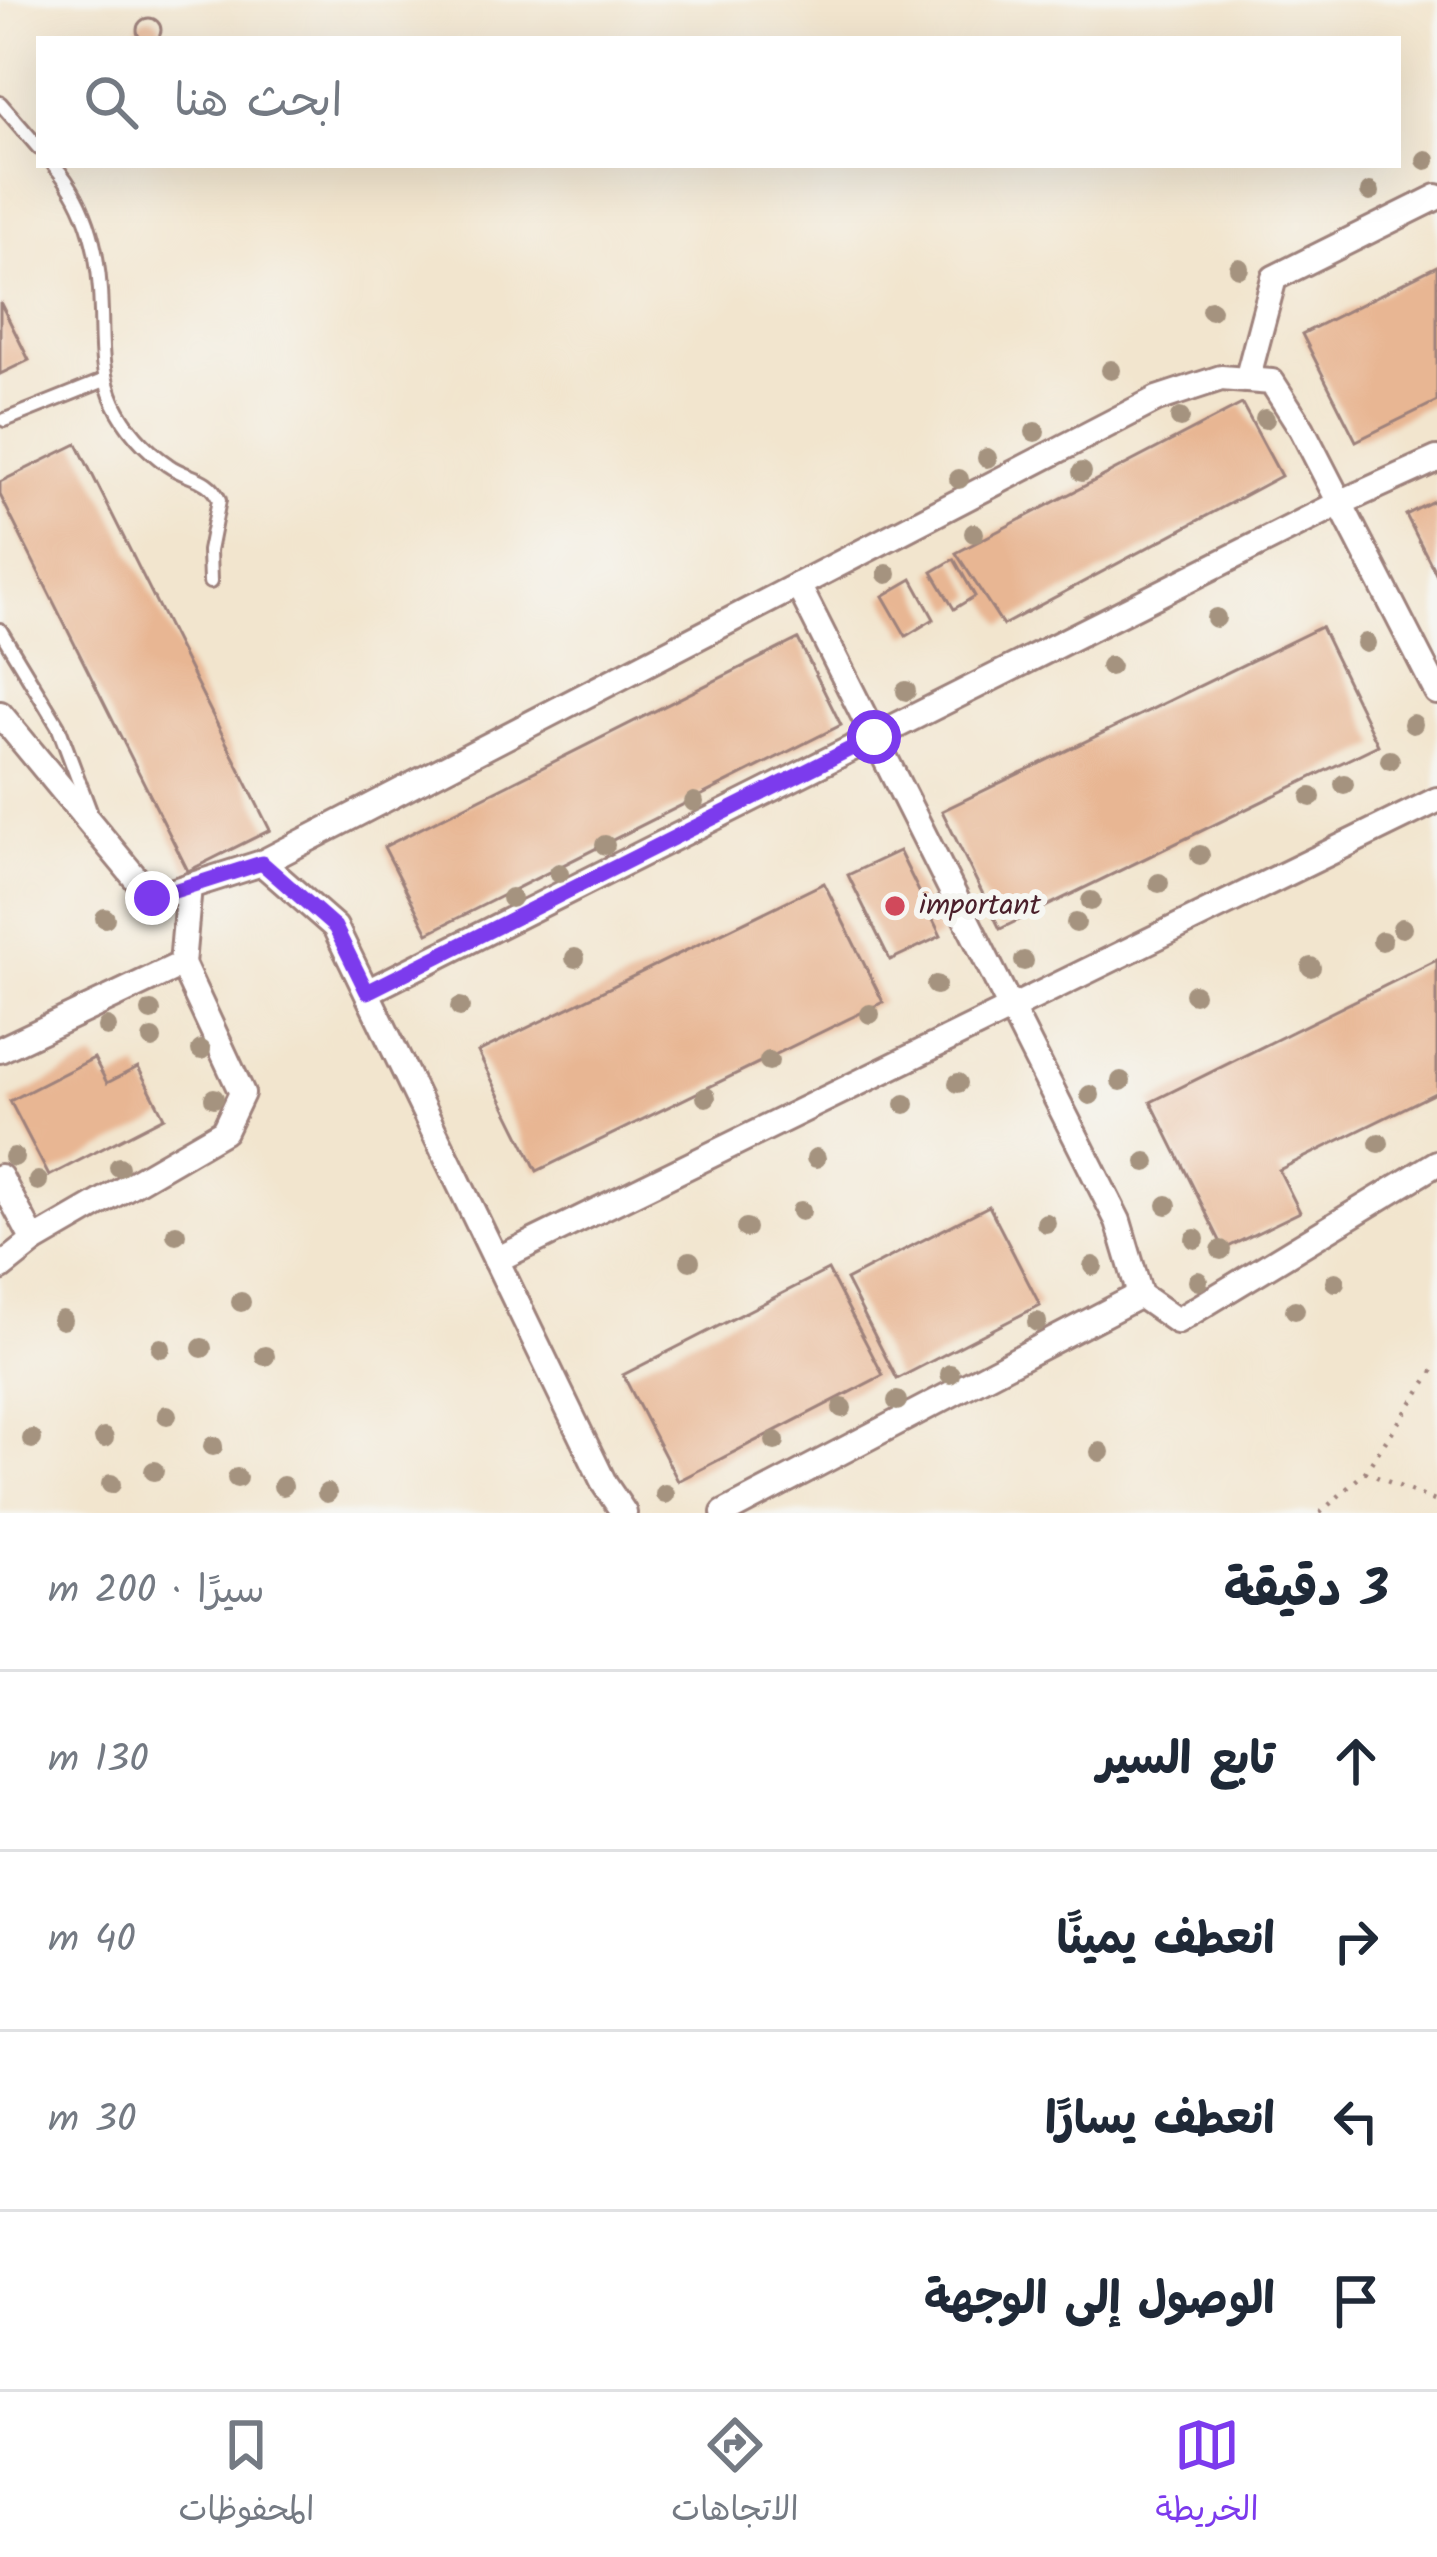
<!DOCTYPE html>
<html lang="ar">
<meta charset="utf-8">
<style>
:root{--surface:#fff;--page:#f2f2f3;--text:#1f2937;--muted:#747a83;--line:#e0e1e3;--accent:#7c3aed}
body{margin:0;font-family:Kalam,"Playpen Sans Arabic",sans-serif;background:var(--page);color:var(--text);direction:rtl}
.stop{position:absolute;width:36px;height:36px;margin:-27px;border:9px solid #7c3aed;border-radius:50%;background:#fff}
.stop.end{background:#7c3aed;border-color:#fff;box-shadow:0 3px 12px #0008}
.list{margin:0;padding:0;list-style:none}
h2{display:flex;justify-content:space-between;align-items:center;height:156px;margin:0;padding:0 48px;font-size:51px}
h2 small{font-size:39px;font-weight:400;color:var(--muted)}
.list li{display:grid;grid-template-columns:78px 1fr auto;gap:36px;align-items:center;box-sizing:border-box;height:180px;padding:0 48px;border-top:3px solid var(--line)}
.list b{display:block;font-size:45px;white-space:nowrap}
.list em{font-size:39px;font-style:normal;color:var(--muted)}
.icon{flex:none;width:66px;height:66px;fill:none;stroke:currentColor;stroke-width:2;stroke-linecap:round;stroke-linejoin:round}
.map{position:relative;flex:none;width:1437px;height:1513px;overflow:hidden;direction:ltr}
.search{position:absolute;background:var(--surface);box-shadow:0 12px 48px #0002;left:36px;right:36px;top:36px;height:132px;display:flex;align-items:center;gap:30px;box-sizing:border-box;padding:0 42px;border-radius:0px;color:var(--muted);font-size:45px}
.sheet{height:876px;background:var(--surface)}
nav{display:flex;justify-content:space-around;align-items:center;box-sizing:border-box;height:168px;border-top:3px solid var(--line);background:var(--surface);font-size:33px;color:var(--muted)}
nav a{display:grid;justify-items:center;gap:6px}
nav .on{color:var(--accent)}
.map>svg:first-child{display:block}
.building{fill:#e8b693}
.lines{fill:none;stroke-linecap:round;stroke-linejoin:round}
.service-casing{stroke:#9e827c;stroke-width:18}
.minor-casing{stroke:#9e827c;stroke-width:30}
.path{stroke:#9e827c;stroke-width:4.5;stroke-dasharray:3 9;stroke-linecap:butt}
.service{stroke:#fff;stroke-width:12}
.minor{stroke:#fff;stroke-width:24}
.tree{fill:#a5937f}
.route{stroke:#7c3aed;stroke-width:15}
.poi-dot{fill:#d1495b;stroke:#f6f6f2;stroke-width:4.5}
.labels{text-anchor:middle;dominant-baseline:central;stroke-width:12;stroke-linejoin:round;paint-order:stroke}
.poi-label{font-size:30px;fill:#4a1f2b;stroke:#f6f6f2;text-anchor:start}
</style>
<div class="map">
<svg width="1437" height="1513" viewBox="0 0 1437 1513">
<rect width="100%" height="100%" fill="#f6f6f2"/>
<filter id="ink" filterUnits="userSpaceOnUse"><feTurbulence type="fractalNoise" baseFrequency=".00833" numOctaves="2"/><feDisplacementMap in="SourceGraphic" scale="24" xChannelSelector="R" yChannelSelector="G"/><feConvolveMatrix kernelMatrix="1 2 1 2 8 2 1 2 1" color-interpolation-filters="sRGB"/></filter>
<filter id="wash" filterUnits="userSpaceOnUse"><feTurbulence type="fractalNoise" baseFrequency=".004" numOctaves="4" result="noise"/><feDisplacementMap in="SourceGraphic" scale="48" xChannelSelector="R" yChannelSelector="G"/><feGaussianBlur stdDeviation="2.7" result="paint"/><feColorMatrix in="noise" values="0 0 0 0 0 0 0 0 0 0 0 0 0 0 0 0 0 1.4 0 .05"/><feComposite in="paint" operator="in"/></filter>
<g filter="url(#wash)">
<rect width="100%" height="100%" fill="#f2e5ce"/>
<g id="blocks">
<!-- building -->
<g class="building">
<circle cx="149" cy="30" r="12"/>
<path d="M1437,266V401L1356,441L1302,334Z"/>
<path d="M0,302L29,360L0,374Z"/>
<path d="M1242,404L1281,476L1003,625L956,553Z"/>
<path d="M77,444L270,830L188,871L0,495V482Z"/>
<path d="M1437,499V576L1406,515Z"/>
<path d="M954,559L975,596L954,609L932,572Z"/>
<path d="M912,579L934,619L906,636L883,596Z"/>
<path d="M1321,627L1378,745L1000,929L942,811Z"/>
<path d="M798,639L841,725L428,933L384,847Z"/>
<path d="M899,851L941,936L890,960L848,875Z"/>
<path d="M824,883L883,1002L537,1171L478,1052Z"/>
<path d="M1437,960V1092L1279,1170L1300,1212L1224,1249L1151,1102Z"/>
<path d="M94,1058L107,1083L138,1067L164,1117L49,1176L10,1101Z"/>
<path d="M989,1206L1040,1305L897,1379L846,1280Z"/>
<path d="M828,1270L883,1375L678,1481L623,1375Z"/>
</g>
</g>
</g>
<g filter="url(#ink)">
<use href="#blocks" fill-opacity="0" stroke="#9e827c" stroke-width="3"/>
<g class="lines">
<defs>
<g id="service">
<path d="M0,103L39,148"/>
<path d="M54,165C90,207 100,257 101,312C102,343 100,373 114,403C126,428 145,449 168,465C187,479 209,476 219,500L209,551L210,582"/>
<path d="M5,420L105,380"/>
<path d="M0,630L58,726L90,811"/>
</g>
<g id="minor">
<path d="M1247,380L1274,278L1437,197"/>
<path d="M798,585L1118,1221L1140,1295L1177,1321L1437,1163"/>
<path d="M0,714L152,898L262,863L1157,399L1221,378L1272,382L1302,429L1437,692"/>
<path d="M262,863L335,927L605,1485L624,1513"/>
<path d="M367,992L1340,503L1437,459"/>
<path d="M0,1050L182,964"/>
<path d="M0,1177L34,1241L224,1131L242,1093L182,964L189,886"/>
<path d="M496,1260L1437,800"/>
<path d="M0,1268L34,1241"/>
<path d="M724,1513L1140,1295"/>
</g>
</defs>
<!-- service casing -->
<use href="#service" class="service-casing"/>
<!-- minor casing -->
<use href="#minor" class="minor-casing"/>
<!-- path -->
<g class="path">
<path d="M1365,1472L1437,1502"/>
<path d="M1320,1513L1365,1472L1437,1365"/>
</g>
<!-- service -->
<use href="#service" class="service"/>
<!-- minor -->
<use href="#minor" class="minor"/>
</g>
<!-- trees -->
<g class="tree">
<circle cx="1426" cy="160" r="10"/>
<circle cx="1370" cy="192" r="10"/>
<circle cx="1239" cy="268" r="10"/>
<circle cx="1211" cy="310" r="10"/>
<circle cx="1111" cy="370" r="10"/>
<circle cx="1180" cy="418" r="10"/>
<circle cx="1265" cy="419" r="10"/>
<circle cx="1035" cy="432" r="10"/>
<circle cx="987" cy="458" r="10"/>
<circle cx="1082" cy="472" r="10"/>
<circle cx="959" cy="479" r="10"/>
<circle cx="974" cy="533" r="10"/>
<circle cx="887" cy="574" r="10"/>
<circle cx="1216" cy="618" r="10"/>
<circle cx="1366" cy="643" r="10"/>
<circle cx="1110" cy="666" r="10"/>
<circle cx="906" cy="691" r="10"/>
<circle cx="1413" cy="724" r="10"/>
<circle cx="1390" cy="760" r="10"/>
<circle cx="1344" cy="784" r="10"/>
<circle cx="1311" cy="797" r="10"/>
<circle cx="694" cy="802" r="10"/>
<circle cx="605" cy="845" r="10"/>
<circle cx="1200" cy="855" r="10"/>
<circle cx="559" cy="873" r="10"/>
<circle cx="1159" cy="883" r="10"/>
<circle cx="511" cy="898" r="10"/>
<circle cx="1091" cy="901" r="10"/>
<circle cx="105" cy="918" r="10"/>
<circle cx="1076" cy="923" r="10"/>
<circle cx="1402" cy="928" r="10"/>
<circle cx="1382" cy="941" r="10"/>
<circle cx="575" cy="958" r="10"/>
<circle cx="1024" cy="961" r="10"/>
<circle cx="1311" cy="967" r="10"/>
<circle cx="936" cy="985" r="10"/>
<circle cx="1194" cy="994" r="10"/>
<circle cx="460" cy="1007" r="10"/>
<circle cx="151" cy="1011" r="10"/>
<circle cx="870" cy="1014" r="10"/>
<circle cx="107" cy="1027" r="10"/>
<circle cx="152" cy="1039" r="10"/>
<circle cx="201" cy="1050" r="10"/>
<circle cx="769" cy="1061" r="10"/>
<circle cx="1121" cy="1081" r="10"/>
<circle cx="958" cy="1083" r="10"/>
<circle cx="1090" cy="1095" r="10"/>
<circle cx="706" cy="1097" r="10"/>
<circle cx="214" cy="1098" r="10"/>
<circle cx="905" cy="1104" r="10"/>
<circle cx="1379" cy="1143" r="10"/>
<circle cx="14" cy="1157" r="10"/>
<circle cx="816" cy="1158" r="10"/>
<circle cx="1146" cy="1162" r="10"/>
<circle cx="119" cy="1167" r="10"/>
<circle cx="38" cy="1181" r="10"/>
<circle cx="1167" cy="1205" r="10"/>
<circle cx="801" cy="1211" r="10"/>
<circle cx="1046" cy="1223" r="10"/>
<circle cx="746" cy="1228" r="10"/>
<circle cx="176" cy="1234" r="10"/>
<circle cx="1195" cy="1239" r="10"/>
<circle cx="1221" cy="1250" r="10"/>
<circle cx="690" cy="1261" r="10"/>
<circle cx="1093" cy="1266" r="10"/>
<circle cx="1198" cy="1281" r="10"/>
<circle cx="1335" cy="1282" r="10"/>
<circle cx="241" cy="1302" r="10"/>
<circle cx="1295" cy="1310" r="10"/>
<circle cx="62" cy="1320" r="10"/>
<circle cx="1037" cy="1322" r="10"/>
<circle cx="161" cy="1348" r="10"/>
<circle cx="202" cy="1348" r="10"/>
<circle cx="265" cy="1356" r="10"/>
<circle cx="950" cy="1374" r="10"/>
<circle cx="897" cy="1401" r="10"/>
<circle cx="842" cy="1408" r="10"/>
<circle cx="167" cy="1415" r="10"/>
<circle cx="104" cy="1438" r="10"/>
<circle cx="32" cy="1439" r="10"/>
<circle cx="775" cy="1441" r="10"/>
<circle cx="213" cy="1446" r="10"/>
<circle cx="1100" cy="1452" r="10"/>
<circle cx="154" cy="1471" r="10"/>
<circle cx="237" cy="1478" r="10"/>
<circle cx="111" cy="1484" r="10"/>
<circle cx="283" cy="1486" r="10"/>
<circle cx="327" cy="1493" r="10"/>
<circle cx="665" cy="1494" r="10"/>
</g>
</g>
<g class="lines" filter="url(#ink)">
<!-- route -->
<path class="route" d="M152,898L262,863L335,927L367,992L874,737"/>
</g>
<!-- markers -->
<circle class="poi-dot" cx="895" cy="906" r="12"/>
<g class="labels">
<!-- poi labels -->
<g class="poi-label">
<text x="919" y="906">important</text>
</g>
</g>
</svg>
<div class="stop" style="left:874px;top:737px"></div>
<div class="stop end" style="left:152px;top:898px"></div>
<div class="search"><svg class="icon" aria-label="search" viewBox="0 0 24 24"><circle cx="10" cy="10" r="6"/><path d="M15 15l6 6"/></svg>ابحث هنا</div>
</div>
<section class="sheet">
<h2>3 دقيقة<small>سيرًا · 200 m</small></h2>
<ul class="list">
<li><svg class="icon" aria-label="ahead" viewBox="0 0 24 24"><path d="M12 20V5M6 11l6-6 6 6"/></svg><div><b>تابع السير</b></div><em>130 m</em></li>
<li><svg class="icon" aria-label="right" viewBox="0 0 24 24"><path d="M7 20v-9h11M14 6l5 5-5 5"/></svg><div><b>انعطف يمينًا</b></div><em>40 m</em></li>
<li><svg class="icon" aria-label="left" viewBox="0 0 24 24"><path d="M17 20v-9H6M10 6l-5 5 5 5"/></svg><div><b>انعطف يسارًا</b></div><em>30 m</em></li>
<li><svg class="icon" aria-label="arrive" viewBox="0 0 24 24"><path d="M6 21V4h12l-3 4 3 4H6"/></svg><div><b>الوصول إلى الوجهة</b></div></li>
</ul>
</section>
<nav>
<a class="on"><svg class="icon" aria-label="map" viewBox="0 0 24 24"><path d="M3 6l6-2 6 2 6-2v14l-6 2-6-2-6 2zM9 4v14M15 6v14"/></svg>الخريطة</a>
<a><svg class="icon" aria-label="directions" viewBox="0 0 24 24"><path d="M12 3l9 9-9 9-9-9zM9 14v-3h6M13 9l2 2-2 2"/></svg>الاتجاهات</a>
<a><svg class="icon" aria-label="saved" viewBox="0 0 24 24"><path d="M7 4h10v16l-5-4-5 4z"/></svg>المحفوظات</a>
</nav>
